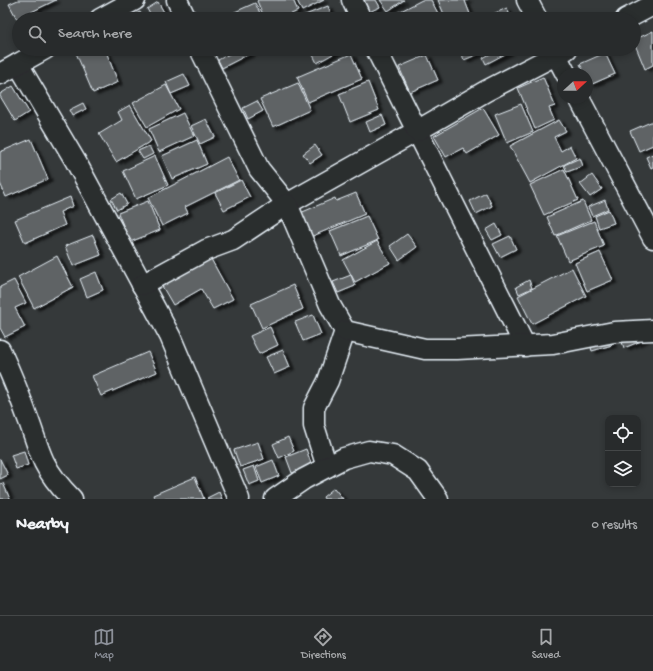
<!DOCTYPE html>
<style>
:root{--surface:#282b2c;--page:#343738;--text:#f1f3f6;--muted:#a5a7a9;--line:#444748;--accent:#8c9099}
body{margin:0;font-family:"Gochi Hand",sans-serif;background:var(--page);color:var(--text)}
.controls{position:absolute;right:12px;bottom:12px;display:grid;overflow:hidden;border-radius:8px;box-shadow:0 2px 6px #0003}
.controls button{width:36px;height:36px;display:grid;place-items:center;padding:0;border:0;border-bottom:1px solid var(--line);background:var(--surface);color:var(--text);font:20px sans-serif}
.compass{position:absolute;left:557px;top:68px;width:36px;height:36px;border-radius:50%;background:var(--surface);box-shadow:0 2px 6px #0003;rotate:69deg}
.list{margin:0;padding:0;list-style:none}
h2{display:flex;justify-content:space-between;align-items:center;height:52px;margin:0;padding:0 16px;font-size:17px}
h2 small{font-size:13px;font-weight:400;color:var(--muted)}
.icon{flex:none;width:22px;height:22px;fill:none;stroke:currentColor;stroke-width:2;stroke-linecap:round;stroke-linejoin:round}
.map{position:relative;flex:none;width:653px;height:499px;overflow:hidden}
.search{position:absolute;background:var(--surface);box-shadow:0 2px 6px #0003;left:12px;right:12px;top:12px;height:44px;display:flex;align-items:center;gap:10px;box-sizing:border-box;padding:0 14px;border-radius:22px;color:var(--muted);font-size:15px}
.sheet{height:116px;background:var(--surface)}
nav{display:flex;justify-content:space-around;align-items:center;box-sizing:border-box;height:56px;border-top:1px solid var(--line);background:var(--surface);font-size:11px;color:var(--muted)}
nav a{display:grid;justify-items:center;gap:2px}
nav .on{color:var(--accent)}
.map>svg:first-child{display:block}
.building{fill:#5f6365;stroke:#e8f1f8;filter:url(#shadow)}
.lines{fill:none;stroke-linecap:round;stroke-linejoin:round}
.street-casing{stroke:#e8f1f8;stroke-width:23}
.street{stroke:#2a2d2e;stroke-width:20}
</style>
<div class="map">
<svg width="653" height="499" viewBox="0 0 653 499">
<defs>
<filter id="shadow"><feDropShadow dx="4.5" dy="2.5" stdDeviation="1" flood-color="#0009"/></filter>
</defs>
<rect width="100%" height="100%" fill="#35393a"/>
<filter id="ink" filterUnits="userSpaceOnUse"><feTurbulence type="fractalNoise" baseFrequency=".025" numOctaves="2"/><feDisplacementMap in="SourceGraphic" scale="8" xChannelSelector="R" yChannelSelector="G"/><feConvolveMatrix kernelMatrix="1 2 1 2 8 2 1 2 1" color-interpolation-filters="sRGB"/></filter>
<g filter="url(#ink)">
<!-- building -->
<g class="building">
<path d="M18,0H56L17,19L9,4Z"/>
<path d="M258,0H293L298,11L280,19H265L257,1Z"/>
<path d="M297,0H324L302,11Z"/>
<path d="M363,0H376L380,7L369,12Z"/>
<path d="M380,0H404L388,11Z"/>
<path d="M422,0H431L441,19H398L395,14Z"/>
<path d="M438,0H468L465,1L470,14L458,19H446Z"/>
<path d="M158,2L168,19H153L147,9Z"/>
<path d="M255,3L263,19H219Z"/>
<path d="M328,6L333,19H295Z"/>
<path d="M507,8L511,19H481Z"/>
<path d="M140,12L144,19H131L130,17Z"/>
<path d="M653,31V65L645,69L634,42V40Z"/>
<path d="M85,49H105L118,82L93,93L76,53Z"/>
<path d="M234,49H259L222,68L218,60L235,51Z"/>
<path d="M310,49H342L317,63Z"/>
<path d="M460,49H491L464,60Z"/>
<path d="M499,49H507L509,52L486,64L483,58Z"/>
<path d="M605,53L615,74L590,85L587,79V74H585L580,64Z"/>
<path d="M351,54L362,79L308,102L297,77Z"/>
<path d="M427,55L438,80L410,92L399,67Z"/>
<path d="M184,74L190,86L171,94L166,82Z"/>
<path d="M543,77L555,106L549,108L554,120L535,129L518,88Z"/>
<path d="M368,82L379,110L350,122L339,94Z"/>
<path d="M298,83L310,110L273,127L260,99Z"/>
<path d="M166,85L179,109L147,127L133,103Z"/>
<path d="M13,86L29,112L15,121L0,96V94Z"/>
<path d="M257,101L263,111L248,119L243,108Z"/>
<path d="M83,103L86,109L72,116L69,110Z"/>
<path d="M521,104L533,132L507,143L495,114Z"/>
<path d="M130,105L151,141L116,162L99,134L122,120L118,112Z"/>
<path d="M483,108L499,135L467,154L463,148L446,157L434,136Z"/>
<path d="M183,113L194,136L159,152L149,129Z"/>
<path d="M382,115L386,125L370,132L366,122Z"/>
<path d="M206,119L215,137L200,144L191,126Z"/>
<path d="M559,120L566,131L554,137L561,151L570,146L576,158L530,183L510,146Z"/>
<path d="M653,121V145L639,151L630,131Z"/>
<path d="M31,139L48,179L6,197L0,183V152Z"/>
<path d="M197,140L207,164L172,179L162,156Z"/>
<path d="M315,145L322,155L310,163L303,154Z"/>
<path d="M149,146L153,154L143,159L138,151Z"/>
<path d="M653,154V167L651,168L646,157Z"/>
<path d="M155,156L168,185L136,199L123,171Z"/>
<path d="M227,157L239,180L185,207L188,213L162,226L148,198Z"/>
<path d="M580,158L583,166L567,172L564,165Z"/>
<path d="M564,169L578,200L544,215L530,185Z"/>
<path d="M592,175L602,189L590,197L580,184Z"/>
<path d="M241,180L250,197L224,210L215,193Z"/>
<path d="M121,193L127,204L117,210L111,199Z"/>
<path d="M356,193L365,214L308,238L298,214L335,198L336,201Z"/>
<path d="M486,193L492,206L476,214L470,201Z"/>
<path d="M70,197L73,206L60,212L65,225L25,243L15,220Z"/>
<path d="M605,200L608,209L592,216L588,207Z"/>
<path d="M148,201L160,230L130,242L118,213Z"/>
<path d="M583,201L591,220L555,236L547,217Z"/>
<path d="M609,210L614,223L599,228L595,216Z"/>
<path d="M367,216L378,240L341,256L330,231Z"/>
<path d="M594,221L604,246L568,261L557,236Z"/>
<path d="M496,224L502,235L492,240L486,230Z"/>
<path d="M407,234L417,247L399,260L390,246Z"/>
<path d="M93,235L101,255L73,266L65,246Z"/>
<path d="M510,236L516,249L500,257L493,244Z"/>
<path d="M377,241L390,263L355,282L343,260Z"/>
<path d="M600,252L613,280L587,291L575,263Z"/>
<path d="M57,256L73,287L34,308L18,277Z"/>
<path d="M211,259L233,299L213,309L201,289L173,305L162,286Z"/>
<path d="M572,268L586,296L532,324L518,296Z"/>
<path d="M96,272L103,290L87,297L80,279Z"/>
<path d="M351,275L355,286L338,293L333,282Z"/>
<path d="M14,280L26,303L15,308L25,327L5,337L0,328V287Z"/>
<path d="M529,280L532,288L519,294L516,287Z"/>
<path d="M293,285L303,309L262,328L251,304Z"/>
<path d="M313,315L321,334L303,341L295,322Z"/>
<path d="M270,327L278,345L259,354L250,336Z"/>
<path d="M618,330L646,339L624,348Z"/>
<path d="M608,331L612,345L592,351L588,337Z"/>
<path d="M283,350L290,367L274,374L266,357Z"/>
<path d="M148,352L157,372L101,396L92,376Z"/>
<path d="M288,437L294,451L279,458L273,444Z"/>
<path d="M258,442L264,459L240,467L234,450Z"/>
<path d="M306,449L312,466L292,473L286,457Z"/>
<path d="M24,451L28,465L16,469L11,455Z"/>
<path d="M0,459L8,475L0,479Z"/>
<path d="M273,460L279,476L262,483L256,467Z"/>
<path d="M254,466L259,481L249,485L243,470Z"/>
<path d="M195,477L204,499H155L153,495Z"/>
<path d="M3,483L10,499H0V484Z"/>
<path d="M334,488L343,499H324L323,497Z"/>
<path d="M219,492L222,499H208L207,498Z"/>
</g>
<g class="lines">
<defs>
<g id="street">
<path d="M177,0L186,19"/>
<path d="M352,0L361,19"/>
<path d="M527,0L537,19"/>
<path d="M100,19L135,0"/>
<path d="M626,19L653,5"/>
<path d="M200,49L259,169L287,204L417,131L525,346"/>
<path d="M376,49L417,131L486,91L567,49"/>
<path d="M553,49L566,74"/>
<path d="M18,64L76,162L170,336L239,499"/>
<path d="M0,74L45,49"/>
<path d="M579,98L653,238"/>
<path d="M142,285L206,250L233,240L287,204L330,305L345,331L328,381L314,408V426L327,467"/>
<path d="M345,331L425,349H457L553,344L614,332L653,330"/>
<path d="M0,350C10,372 19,393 27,416C33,431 37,447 44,462C50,474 62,489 72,499"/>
<path d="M275,499L304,479L344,458L369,451L393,455L418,471L438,499"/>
</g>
</defs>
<!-- street casing -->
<use href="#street" class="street-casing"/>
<!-- street -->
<use href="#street" class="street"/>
</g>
</g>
</svg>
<div class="controls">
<button><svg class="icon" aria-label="locate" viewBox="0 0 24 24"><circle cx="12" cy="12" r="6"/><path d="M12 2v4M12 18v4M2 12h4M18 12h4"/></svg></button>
<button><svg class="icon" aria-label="layers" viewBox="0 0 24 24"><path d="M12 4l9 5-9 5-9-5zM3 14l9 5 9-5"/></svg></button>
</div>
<svg class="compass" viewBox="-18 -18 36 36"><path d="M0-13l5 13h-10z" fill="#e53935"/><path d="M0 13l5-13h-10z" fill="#a5a7a9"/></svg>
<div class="search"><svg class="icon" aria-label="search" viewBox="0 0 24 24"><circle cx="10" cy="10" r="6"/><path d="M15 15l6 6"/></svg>Search here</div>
</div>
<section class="sheet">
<h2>Nearby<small>0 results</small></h2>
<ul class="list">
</ul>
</section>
<nav>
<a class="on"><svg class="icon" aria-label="map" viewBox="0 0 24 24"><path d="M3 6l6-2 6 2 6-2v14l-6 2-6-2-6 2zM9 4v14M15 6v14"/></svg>Map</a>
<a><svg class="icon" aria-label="directions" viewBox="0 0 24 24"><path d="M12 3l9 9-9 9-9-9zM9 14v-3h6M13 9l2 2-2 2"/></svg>Directions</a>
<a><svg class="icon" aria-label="saved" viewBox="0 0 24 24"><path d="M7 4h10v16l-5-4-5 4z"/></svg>Saved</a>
</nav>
